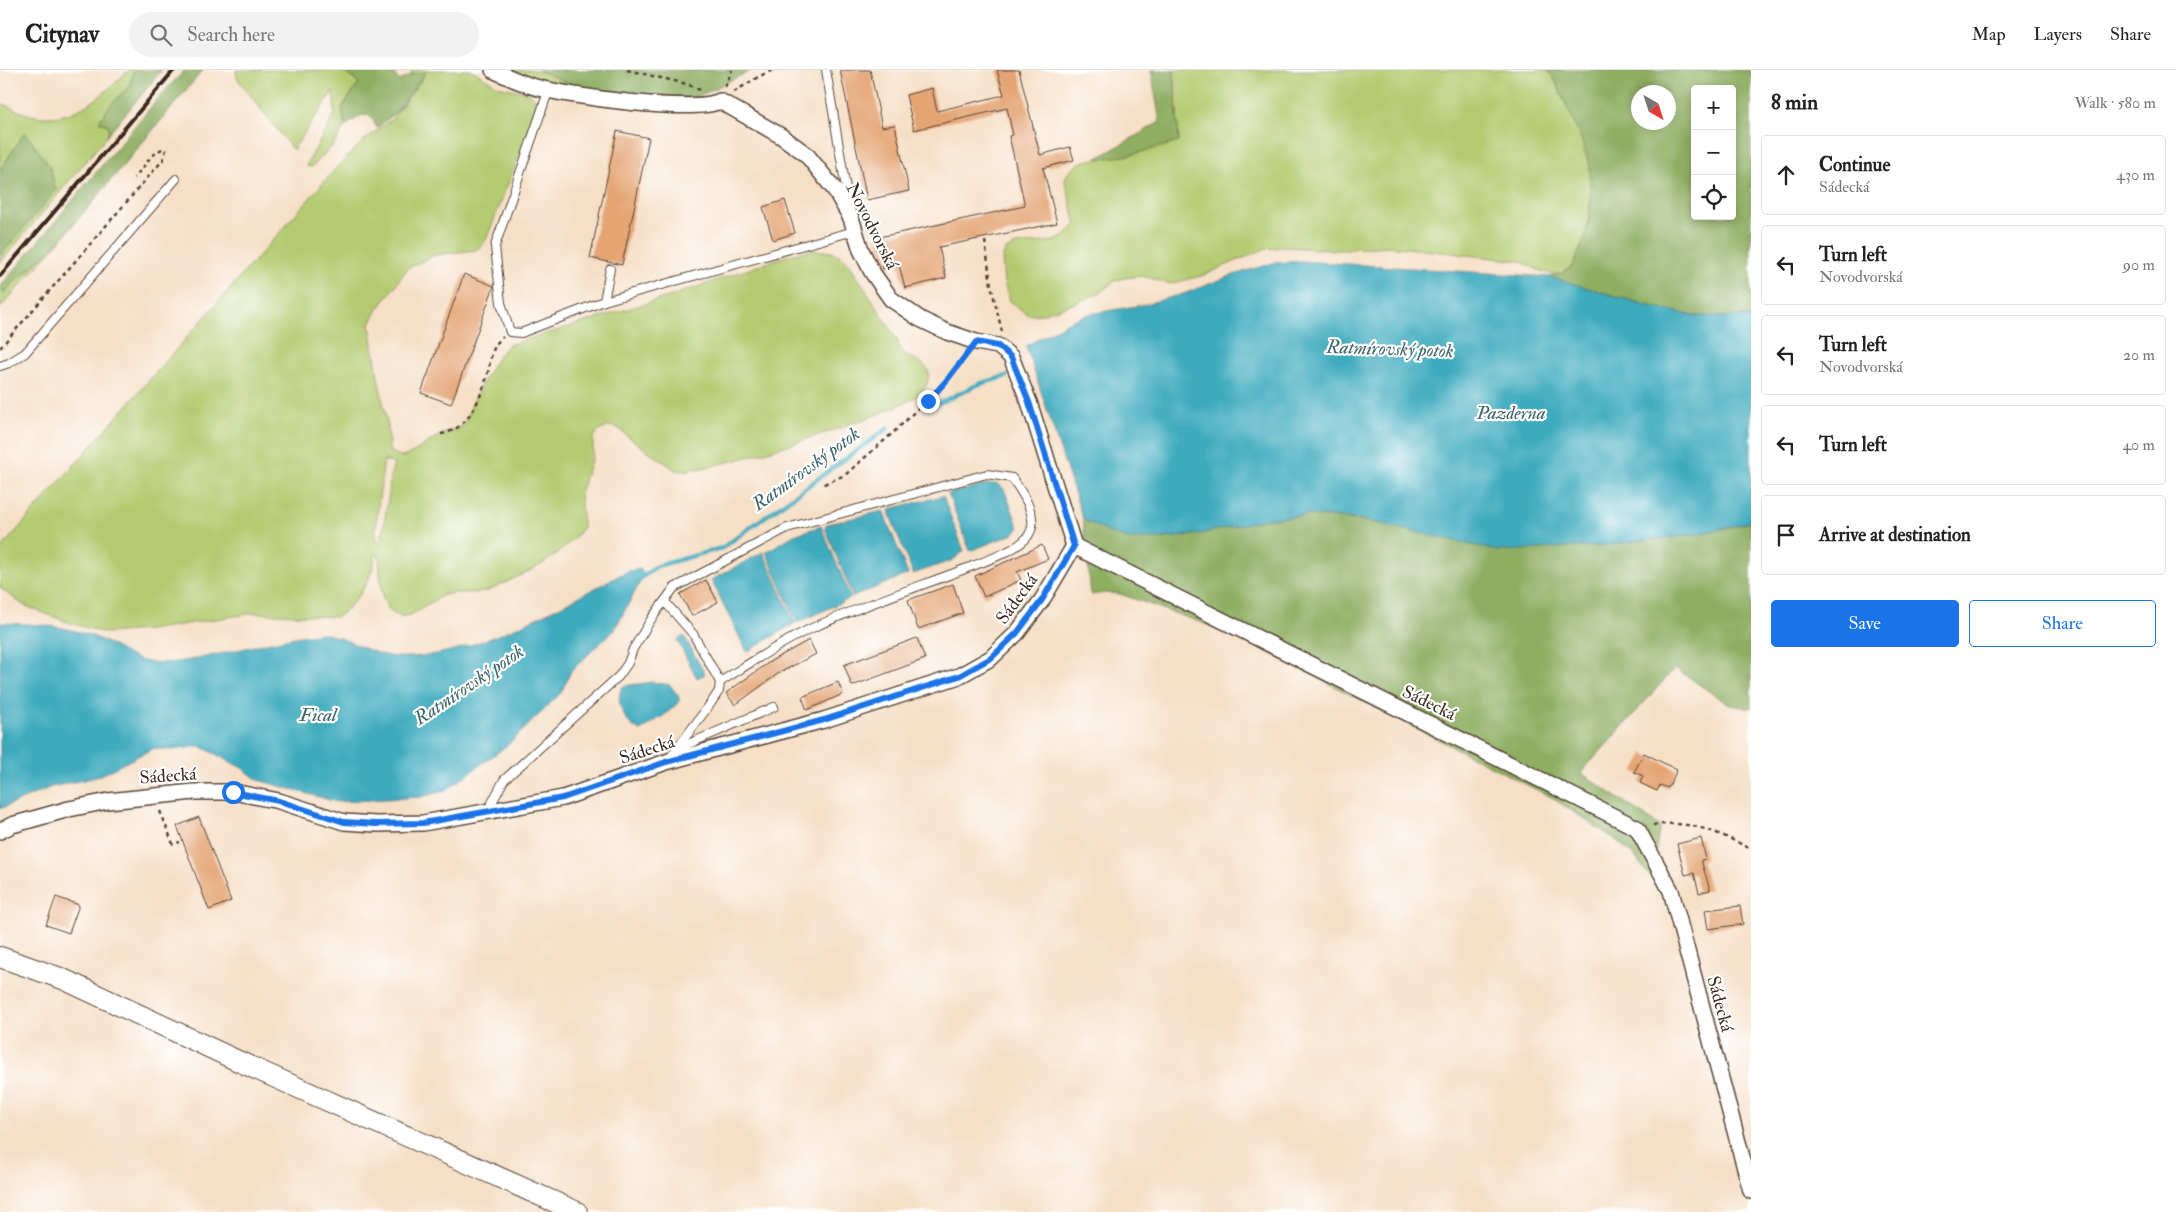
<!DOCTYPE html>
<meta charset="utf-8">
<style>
:root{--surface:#fff;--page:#f2f2f2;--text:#222;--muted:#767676;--line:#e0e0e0;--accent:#1a73e8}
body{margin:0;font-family:"IM FELL Double Pica",serif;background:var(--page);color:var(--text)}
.controls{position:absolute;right:15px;top:15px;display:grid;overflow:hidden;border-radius:5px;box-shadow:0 2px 8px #0003}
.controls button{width:45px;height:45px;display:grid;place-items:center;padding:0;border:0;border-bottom:1px solid var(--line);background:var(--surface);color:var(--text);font:25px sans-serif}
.compass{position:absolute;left:1631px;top:15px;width:45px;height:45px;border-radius:50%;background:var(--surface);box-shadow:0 2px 8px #0003;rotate:141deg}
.stop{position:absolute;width:15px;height:15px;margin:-11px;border:4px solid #1a73e8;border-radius:50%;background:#fff}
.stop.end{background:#1a73e8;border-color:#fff;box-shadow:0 1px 5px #0008}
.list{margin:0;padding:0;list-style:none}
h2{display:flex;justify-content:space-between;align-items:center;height:65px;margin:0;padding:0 20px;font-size:21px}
h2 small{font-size:16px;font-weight:400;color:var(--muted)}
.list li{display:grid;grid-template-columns:32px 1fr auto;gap:15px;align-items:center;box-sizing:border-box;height:80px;margin:0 10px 10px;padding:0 10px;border:1px solid var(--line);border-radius:5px}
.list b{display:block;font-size:19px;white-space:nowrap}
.list p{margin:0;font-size:16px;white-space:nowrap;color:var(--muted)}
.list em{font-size:16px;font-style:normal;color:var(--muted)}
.actions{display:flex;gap:10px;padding:15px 20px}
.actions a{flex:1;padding:11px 0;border:1px solid var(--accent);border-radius:5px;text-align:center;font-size:18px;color:var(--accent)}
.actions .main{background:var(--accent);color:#fff}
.icon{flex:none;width:28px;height:28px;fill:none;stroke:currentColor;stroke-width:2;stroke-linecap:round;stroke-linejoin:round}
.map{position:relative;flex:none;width:1751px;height:1142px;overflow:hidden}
header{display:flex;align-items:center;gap:30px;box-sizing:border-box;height:70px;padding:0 25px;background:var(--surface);border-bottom:1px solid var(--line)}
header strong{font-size:24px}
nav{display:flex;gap:28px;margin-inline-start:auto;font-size:18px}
.search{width:350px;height:45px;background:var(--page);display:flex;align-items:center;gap:12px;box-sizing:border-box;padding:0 18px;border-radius:28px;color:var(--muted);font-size:19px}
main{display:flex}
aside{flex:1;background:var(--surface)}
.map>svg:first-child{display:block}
.green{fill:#b3ca6f;stroke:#777a46;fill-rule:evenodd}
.forest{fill:#8eae62;stroke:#646c40;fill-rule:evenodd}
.water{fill:#3eaabd;stroke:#3c6a6e}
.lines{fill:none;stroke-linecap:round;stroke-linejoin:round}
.stream{stroke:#3eaabd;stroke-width:4.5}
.building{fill:#e4a473}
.service-casing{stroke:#574537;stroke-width:10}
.minor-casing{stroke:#574537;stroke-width:18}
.secondary-casing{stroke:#574537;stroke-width:22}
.path{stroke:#574537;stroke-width:2.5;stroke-dasharray:4 4;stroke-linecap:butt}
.service{stroke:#fff;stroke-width:8}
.minor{stroke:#fff;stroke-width:15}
.secondary{stroke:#fff;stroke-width:20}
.rail{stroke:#3b2a1e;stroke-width:4}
.route{stroke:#1a73e8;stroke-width:6}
.labels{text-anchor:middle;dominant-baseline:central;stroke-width:4.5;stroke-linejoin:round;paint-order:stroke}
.street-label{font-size:18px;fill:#3b2a1e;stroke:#fff}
.water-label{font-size:19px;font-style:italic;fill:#3c6466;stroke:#fff}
</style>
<header>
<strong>Citynav</strong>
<div class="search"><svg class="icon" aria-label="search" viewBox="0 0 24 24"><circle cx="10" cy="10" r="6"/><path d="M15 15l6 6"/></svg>Search here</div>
<nav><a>Map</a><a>Layers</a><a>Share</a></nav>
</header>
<main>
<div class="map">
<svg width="1751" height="1142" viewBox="0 0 1751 1142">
<rect width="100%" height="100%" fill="#fff"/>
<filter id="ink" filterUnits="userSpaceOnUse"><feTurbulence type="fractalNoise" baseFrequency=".02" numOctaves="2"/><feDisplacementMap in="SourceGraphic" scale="10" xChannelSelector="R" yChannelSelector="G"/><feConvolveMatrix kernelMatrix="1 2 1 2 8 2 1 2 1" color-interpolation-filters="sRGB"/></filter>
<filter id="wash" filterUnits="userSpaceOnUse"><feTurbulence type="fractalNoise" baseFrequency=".0096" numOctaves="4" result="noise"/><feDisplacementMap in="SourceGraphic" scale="20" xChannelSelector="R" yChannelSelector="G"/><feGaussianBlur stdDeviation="1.12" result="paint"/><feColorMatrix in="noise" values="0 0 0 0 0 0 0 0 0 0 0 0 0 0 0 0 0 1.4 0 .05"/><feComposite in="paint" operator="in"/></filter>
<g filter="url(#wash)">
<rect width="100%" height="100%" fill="#f6dfc6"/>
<!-- green -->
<g class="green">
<path d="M129,0H134L129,17L110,35L100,52L109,56L108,65L0,193V186L56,120L25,62L0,100V33C15,39 31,48 48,47C81,47 107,21 129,0Z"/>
<path d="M236,0H341L359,13L342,37L345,56L335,73L312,97L306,96L335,44L333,21L293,80L237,8Z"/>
<path d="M412,0H472L498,16L530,23L535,29L536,42L487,168L482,176L475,180L435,185L408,198L378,239L370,254L378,307L388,356L389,381L403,387C416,381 419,379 430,371C440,364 452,360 463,356C472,333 490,292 508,275L668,227L789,185L812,180L831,182L842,186L849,193L898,271C900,289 919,286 928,300C930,309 927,317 920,324C900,342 700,407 677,400C673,399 668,394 664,392C648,381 633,371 618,358L610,356L600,360L593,368V385L580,423L583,457C562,485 539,497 507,512C500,515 491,521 483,522C470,524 453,521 442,526C428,532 410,553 394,544C377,533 382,501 378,484L375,485C373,509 357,533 337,547L253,543L149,560L105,563L70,553L23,535L0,518V481L2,477L339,95L362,72L392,49L426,3L412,4ZM384,390L394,394L390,406L389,424L381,471L377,472L376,453Z"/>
<path d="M510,0H538L571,14L533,9Z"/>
<path d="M1174,0H1547L1554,8C1566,36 1584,66 1590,96C1594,118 1588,194 1563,203C1549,208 1533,197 1520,191L1388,176L1338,180L1284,177L1264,179L1204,205L1170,214L1142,206L1124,208L1114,211L1101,222L1076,233L1041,244L1028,245L1010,231L1004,213L1002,188L1006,180L1016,175L1053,171L1061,168L1076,155L1065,110L1067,104L1081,92L1104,87L1125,86L1179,72Z"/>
<path d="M61,170L0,238V218L3,223Z"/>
</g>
<!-- forest -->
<g class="forest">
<path d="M134,0H162L108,65L109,56L99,51L110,35L129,17Z"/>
<path d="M185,0H203L61,170L3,223L0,217L161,25Z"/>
<path d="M343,0H392L399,11L412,4L426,2L396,42L377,58L371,46L362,45L345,56L342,38L359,13Z"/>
<path d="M538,0H752L689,31L628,27L571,14Z"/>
<path d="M1151,0H1174L1179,72L1125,86L1096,89L1160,52Z"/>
<path d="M1547,0H1751V247L1694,246L1646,235L1550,207L1562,203L1573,196L1584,170L1590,145V97L1580,66L1554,8ZM1695,19H1732V146H1695ZM1638,22H1668V52H1638Z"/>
<path d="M25,62L50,97L56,120L0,186V100Z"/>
<path d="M1309,445L1596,476L1697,464L1751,452V638L1729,635L1675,598L1581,703L1660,756L1651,808L1635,787L1616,770L1551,727L1228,562L1120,524L1105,523L1091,525L1083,449L1112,464L1156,469L1199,464L1266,449Z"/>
</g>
<!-- water -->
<g class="water">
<path d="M1301,191L1550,207L1646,235L1694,246L1751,247V452L1697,464L1596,476L1499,481L1359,449L1309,445L1266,449L1199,464L1156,469H1128L1112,464L1083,449L1026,276L1070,251L1089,244L1142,235L1183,224L1230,206L1273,193Z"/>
<path d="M988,414H998L1004,419L1019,458L1013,464L970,481L948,424Z"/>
<path d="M943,426L964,481L953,490L913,504L890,445L889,439Z"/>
<path d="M883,441L908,504L853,527L825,458L827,454Z"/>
<path d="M821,456L851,528L797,553L766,482L794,465Z"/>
<path d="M763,482L795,553L747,582L711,510Z"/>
<path d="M640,499L644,505L615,559L571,601L561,623L509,674L445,721L420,727L337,732L258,710L242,698L200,676L171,680L154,678L97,707L51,717L0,739V553C34,554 65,555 97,568C115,575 129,589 149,592C173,595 200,588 224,583C256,576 288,567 321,563C348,567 369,585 397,587C470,591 564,533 628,501Z"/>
<path d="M684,566L705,604L697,608L677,570Z"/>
<path d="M652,612L670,615L679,627V632L666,644L640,661C625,654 613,631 623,616Z"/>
</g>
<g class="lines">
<!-- stream -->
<g class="stream">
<path d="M933,336L979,314L1007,306"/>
<path d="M640,509L657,496L722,478L888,358"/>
</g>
</g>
<g id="blocks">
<!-- building -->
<g class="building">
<path d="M840,0H870L882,57L895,55L909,121L867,130Z"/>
<path d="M997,0H1019L1040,85L1070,77L1074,90L1043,98L1057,153L939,177L946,208L905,218L899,195L883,199L875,168L1025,136L1009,66L1013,65L1007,38L914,60L906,25L932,18L937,41L1004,25Z"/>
<path d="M617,61L649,68L622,195L590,188Z"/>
<path d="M785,130L795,163L773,170L763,137Z"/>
<path d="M464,204L494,216L451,334L421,323Z"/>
<path d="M1042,475L1048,489L1017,502L1021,510L984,527L975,506Z"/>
<path d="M706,510L718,532L692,546L680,524Z"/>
<path d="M953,514L963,543L918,559L908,530Z"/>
<path d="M917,568L925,589L852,616L844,595Z"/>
<path d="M809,570L816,584L779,603L735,635L726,623L771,591Z"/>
<path d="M838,612L843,624L807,640L802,627Z"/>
<path d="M1644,683L1677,700L1668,718L1660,715L1657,721L1640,713L1643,706L1634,702Z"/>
<path d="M199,747L231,831L209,840L177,756Z"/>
<path d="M1701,768L1706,789L1701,790L1710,820L1699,823L1694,803L1685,805L1677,774Z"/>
<path d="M56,827L79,835L69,863L46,855Z"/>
<path d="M1740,836L1743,854L1708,859L1705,840Z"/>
</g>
</g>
</g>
<g filter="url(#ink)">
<use href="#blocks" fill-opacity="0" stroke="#574537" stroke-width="1"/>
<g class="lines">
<defs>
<g id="service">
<path d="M826,0L849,136"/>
<path d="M549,19L495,176L501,233L510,262L521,263L604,231L854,161"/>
<path d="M604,231L610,199"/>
<path d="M0,296L9,293L25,283L176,109"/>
<path d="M665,532L693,564L720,612L719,621L711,633L669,689"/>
<path d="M677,679L774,637"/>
<path d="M487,742L504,710L619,606L628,593L633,579L652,548L674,518L787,458L987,404L1012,408C1022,423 1041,448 1028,466C1017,482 976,494 957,502C909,520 859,537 812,558C780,573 750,593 720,612"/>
</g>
<g id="minor">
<path d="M493,0C506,6 521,13 535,17C567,26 694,44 720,31L781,66L806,84L835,120L851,148L861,180L872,202L891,229L920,249L947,262L976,272L998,276L1011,287L1029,332L1074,476"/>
<path d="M1074,476L1637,758L1671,821L1751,1121"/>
<path d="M0,761L12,755L69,739L108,731L194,722H233L279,731L344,752L376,754L423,753L563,728L666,692L824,650L959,606L991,588L1017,563L1042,530L1074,476"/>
</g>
<path id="secondary" d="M0,887L63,909L238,991L577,1142"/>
</defs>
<!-- service casing -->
<use href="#service" class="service-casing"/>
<!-- minor casing -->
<use href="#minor" class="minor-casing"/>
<!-- secondary casing -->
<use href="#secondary" class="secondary-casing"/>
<!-- path -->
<g class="path">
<path d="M627,0L687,14L700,20"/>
<path d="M725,17L732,0"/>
<path d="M734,22L758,7L773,0"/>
<path d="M985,171L991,215L1002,262"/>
<path d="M0,278L163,90L166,80L163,78L152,86L134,108"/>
<path d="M441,364C468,360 480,330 487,306C491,292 490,277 503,267"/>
<path d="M824,414L845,405L894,362L947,310L968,283"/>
<path d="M160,741L173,774L180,772"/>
<path d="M1653,755C1691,750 1718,762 1751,779"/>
</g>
<!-- service -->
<use href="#service" class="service"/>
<!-- minor -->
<use href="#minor" class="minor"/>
<!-- secondary -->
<use href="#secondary" class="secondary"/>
<!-- rail -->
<path class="rail" d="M0,206L174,0"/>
</g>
</g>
<g class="lines" filter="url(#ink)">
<!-- route -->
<path class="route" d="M233,722L279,731L344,752L376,754L423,753L563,728L666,692L824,650L959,606L991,588L1017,563L1042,530L1074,476L1029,332L1011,287L998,276L976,272L947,310L928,331"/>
</g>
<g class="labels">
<!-- street labels -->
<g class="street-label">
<text transform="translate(872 156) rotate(63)">Novodvorská</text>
<text transform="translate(1017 529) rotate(-54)">Sádecká</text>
<text transform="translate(1429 633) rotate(26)">Sádecká</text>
<text transform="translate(647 680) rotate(-18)">Sádecká</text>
<text transform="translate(168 706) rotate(-4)">Sádecká</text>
<text transform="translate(1720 934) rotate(75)">Sádecká</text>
</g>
<!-- water labels -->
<g class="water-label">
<text transform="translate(1390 279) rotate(2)">Ratmírovský potok</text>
<text x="1511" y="343">Pazderna</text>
<text transform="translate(806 399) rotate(-36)">Ratmírovský potok</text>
<text transform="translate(469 615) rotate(-34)">Ratmírovský potok</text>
<text x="318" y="645">Fical</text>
</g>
</g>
</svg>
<div class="controls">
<button>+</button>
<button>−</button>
<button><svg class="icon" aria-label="locate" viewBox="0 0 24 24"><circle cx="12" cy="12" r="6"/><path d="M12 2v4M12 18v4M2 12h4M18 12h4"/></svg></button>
</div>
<svg class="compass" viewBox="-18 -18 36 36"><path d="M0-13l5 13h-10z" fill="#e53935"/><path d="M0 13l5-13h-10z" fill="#767676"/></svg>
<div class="stop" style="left:233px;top:722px"></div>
<div class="stop end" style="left:928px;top:331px"></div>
</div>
<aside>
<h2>8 min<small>Walk · 580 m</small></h2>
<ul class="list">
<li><svg class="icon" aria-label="ahead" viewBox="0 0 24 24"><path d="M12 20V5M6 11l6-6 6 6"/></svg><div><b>Continue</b><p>Sádecká</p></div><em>430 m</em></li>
<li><svg class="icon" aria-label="left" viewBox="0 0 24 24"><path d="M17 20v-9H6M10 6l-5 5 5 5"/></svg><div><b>Turn left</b><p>Novodvorská</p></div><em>90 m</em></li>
<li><svg class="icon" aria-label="left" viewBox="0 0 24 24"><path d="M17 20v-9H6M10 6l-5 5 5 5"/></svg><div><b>Turn left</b><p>Novodvorská</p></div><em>20 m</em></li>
<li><svg class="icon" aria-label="left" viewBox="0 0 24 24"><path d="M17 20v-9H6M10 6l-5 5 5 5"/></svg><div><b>Turn left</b></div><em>40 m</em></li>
<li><svg class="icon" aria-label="arrive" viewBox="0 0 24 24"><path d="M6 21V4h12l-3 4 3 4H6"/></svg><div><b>Arrive at destination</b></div></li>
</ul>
<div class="actions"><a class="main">Save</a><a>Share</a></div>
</aside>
</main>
